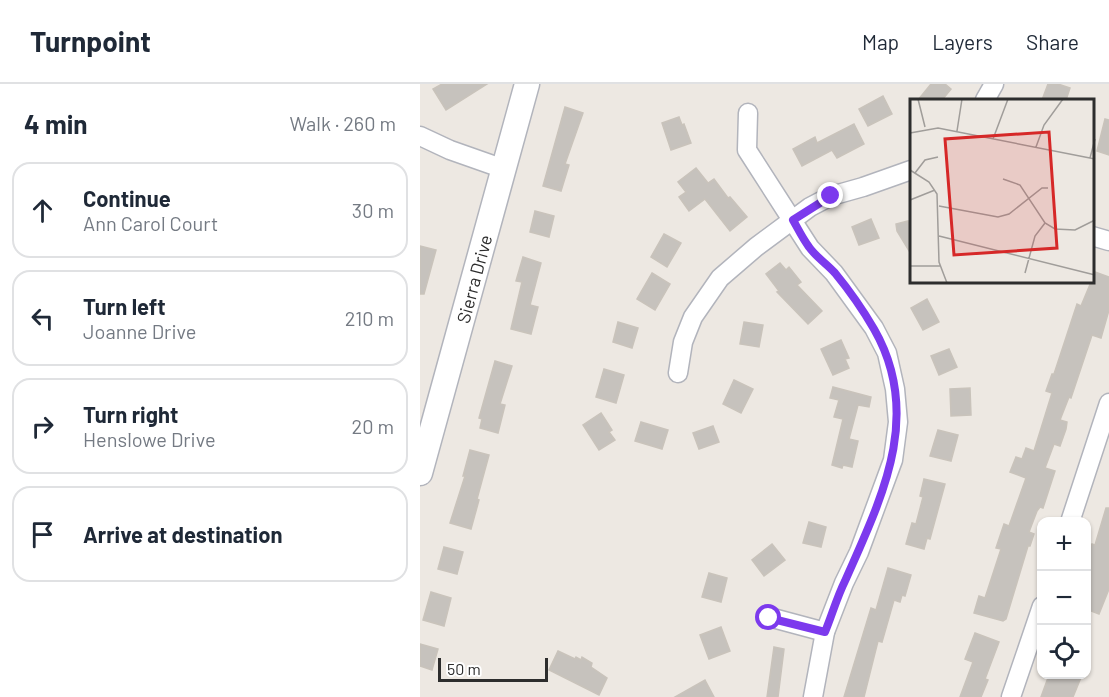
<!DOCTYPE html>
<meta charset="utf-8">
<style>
:root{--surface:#fff;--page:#f2f2f3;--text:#1f2937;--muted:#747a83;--line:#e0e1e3}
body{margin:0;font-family:Barlow,sans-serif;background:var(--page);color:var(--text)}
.controls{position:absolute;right:18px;bottom:18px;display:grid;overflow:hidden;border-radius:12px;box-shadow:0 2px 4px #0004}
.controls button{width:54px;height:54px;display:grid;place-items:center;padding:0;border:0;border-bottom:2px solid var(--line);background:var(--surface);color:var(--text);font:30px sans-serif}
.scale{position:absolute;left:18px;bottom:15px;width:110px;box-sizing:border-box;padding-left:6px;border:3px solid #2d2d2d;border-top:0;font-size:16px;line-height:21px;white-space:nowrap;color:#2d2d2d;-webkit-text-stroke:4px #fff;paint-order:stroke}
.stop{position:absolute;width:18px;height:18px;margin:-14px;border:4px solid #7c3aed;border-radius:50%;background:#fff}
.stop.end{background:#7c3aed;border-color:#fff;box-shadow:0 2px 6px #0008}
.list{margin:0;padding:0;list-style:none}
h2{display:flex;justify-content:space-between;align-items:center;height:78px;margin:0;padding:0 24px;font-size:26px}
h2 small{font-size:20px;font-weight:400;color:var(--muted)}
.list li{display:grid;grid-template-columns:39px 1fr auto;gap:18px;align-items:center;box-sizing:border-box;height:96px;margin:0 12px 12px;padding:0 12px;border:2px solid var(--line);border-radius:18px}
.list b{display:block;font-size:22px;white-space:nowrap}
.list p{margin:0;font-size:20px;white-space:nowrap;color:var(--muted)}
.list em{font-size:20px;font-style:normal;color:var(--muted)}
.icon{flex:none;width:33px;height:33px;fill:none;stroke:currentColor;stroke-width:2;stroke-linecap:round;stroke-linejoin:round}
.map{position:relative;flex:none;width:689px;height:613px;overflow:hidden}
header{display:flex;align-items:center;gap:36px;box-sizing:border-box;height:84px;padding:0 30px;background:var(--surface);border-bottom:2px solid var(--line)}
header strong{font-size:28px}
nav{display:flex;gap:33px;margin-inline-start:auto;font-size:21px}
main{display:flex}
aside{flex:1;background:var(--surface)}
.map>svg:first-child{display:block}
.building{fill:#c6c2bd;stroke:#c9c3bb;stroke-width:1.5}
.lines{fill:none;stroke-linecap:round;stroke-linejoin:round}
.street-casing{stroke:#b2b4bc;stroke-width:21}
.secondary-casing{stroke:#b2b4bc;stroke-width:27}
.street{stroke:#fff;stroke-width:18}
.secondary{stroke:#fff;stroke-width:24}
.route{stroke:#7c3aed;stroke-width:8}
.labels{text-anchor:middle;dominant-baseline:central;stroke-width:5;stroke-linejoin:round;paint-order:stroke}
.street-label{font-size:18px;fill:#2d2d2d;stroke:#fff}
.inset-road{fill:none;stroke:#a09d9a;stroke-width:1.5}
.view{fill:#d62828;fill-opacity:0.15;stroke:#d62828;stroke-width:3}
.inset-edge{fill:none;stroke:#2d2d2d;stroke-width:3}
</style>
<header>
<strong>Turnpoint</strong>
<nav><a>Map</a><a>Layers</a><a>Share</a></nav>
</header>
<main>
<aside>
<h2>4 min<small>Walk · 260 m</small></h2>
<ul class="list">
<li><svg class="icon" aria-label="ahead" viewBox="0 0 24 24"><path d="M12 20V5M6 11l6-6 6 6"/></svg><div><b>Continue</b><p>Ann Carol Court</p></div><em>30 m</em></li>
<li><svg class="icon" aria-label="left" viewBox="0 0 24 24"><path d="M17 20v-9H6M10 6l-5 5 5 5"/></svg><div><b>Turn left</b><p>Joanne Drive</p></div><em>210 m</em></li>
<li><svg class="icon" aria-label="right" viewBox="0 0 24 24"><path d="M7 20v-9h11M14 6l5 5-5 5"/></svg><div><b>Turn right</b><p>Henslowe Drive</p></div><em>20 m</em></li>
<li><svg class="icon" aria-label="arrive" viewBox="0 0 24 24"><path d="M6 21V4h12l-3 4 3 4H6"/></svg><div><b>Arrive at destination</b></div></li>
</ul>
</aside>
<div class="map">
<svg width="689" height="613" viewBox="0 0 689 613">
<rect width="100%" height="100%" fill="#ede8e2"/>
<!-- building -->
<g class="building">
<path d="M22,0H67L26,26L13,5Z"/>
<path d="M511,0H525L531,5L522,16H498Z"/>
<path d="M628,0H638L650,4L646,16H622Z"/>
<path d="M463,12L472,30L448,42L439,25Z"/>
<path d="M145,23L163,29L145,80L149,81L141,107L123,102Z"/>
<path d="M259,33L262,41L264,40L271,59L251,66L242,39Z"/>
<path d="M685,35L689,36V71L677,67Z"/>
<path d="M434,40L444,60L417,74L412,66L382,82L373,65L395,53L397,59Z"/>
<path d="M276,84L288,99L294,95L308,114L310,113L327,133L310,147L285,115L269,127L259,113L266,108L258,98Z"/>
<path d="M115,127L134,132L129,153L110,148Z"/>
<path d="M451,135L459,154L439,161L432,143Z"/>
<path d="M488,137L491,151V170L477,147L476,140Z"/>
<path d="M244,150L261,159L247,183L231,173Z"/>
<path d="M0,162L16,166L4,210H0Z"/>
<path d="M103,173L121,179L110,221L118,223L111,250L91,245L102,198L96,197Z"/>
<path d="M360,179L366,186L369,183L381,198L377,201L402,227L388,240L357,208L359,207L346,190Z"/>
<path d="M675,188L689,193V226L681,254L672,251L651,314L649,313L640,336L647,338L646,345L640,362L634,360L625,384L635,387L623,424L620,423L617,427L609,448L614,450L610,462H608L586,535L583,537L554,529L559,512L565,514L581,465L576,464L584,440L589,442L606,394L590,388L596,373L602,375L606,364L614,367L632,309L626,307L632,290H634L657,220L661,222L671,198H672Z"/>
<path d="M232,189L250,200L235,226L217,215Z"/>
<path d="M507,215L519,238L503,246L491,224Z"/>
<path d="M198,238L218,244L212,264L193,258Z"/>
<path d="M324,238L343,241L339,263L320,260Z"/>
<path d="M421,256L429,274L425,275L429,284L413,291L401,265Z"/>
<path d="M529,265L537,283L519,291L511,272Z"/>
<path d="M75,277L92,282L80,320L85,321L78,349L60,344L62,335L59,334Z"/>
<path d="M184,285L204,291L196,319L176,313Z"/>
<path d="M314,296L333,305L321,329L303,320Z"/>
<path d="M413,303L451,313L449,323L438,321L429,355L438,357L432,383L423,381L422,384L412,381L423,335L414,333L419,316L410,314Z"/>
<path d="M550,304L551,331L531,332L530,305Z"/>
<path d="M181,329L192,346L189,348L195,356L179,366L163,341Z"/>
<path d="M221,338L248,346L242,365L215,357Z"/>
<path d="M293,342L299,358L279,365L273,349Z"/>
<path d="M518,346L538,351L531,377L510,372Z"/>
<path d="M50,366L69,371L57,415L59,416L51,445L30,439L45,392H43Z"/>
<path d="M504,395L525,400L510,455L507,454L504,465L486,460L492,439L496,440L503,413L500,412Z"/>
<path d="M686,424H689V505L679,530L666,525V474L672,460L675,461Z"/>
<path d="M389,438L406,443L401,463L383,459Z"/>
<path d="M352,460L365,476L344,492L332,476Z"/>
<path d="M24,463L43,468L37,490L18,485Z"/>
<path d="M468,484L491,491L485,512L482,511L480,518L474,516L462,558L458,557L444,613H424L451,524L456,526Z"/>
<path d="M289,489L307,494L301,518L282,513Z"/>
<path d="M11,508L31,514L24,542L3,536Z"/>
<path d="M301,543L310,567L289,575L280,551Z"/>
<path d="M555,549L579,558L565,595L568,596L561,613H540L553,578L545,575Z"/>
<path d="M0,560L18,565L12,586L0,582Z"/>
<path d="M354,563L364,565L358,613H347Z"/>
<path d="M138,567L155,575L156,573L161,576L162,573L172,579L171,583L187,594L179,611L129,586Z"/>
<path d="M629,591H662L653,613H621Z"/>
<path d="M285,596L294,613H255Z"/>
</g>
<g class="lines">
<defs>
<g id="street">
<path d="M565,16L574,0"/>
<path d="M328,29L327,66L390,164L414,189L454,244L467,269L475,305L478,338L473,376L439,468L424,499L405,548L393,613"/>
<path d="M0,52L30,66L84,85"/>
<path d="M672,152L689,157"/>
<path d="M258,289L263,258L273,233L300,194L336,163L390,123L411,112L443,103L491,86"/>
<path d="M650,438L689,319"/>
<path d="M349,533L405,548"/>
<path d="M591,613L622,522"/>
</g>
<path id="secondary" d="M0,389L107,0"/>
</defs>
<!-- street casing -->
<use href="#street" class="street-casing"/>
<!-- secondary casing -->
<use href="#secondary" class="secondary-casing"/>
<!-- street -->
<use href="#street" class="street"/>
<!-- secondary -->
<use href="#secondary" class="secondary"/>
</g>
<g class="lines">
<!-- route -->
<path class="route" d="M349,534L405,548C412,531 417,513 425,497C461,415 504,332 454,245C443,226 429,206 415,189C407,180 396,173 389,163C383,155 378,145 373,136L411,112"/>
</g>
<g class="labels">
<!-- street labels -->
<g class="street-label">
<text transform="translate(54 195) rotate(-75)">Sierra Drive</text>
</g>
</g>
<!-- overview -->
<g transform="translate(490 15)">
<rect width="184" height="184" fill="#ede8e2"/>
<path class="inset-road" d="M8,0L15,28M47,32L52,0M0,34L28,29L185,60M83,40L98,0M126,48L134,26L153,0M180,59L185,40M0,71L19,83L27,95L29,163L37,184M5,74L15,61L28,58M93,80L110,86L135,124L145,130L165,131L185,121M0,101L25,91M29,107L88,118L99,115L132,89H138M29,137L185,176M0,167H30M115,174L125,137L135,124"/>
<path class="view" d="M139,33L147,149L44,156L35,40Z"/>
<rect width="184" height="184" class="inset-edge"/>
</g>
</svg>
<div class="controls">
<button>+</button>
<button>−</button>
<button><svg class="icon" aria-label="locate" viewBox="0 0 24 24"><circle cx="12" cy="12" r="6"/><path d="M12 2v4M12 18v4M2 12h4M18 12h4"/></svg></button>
</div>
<div class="scale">50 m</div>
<div class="stop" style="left:349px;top:534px"></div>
<div class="stop end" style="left:411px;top:112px"></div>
</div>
</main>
